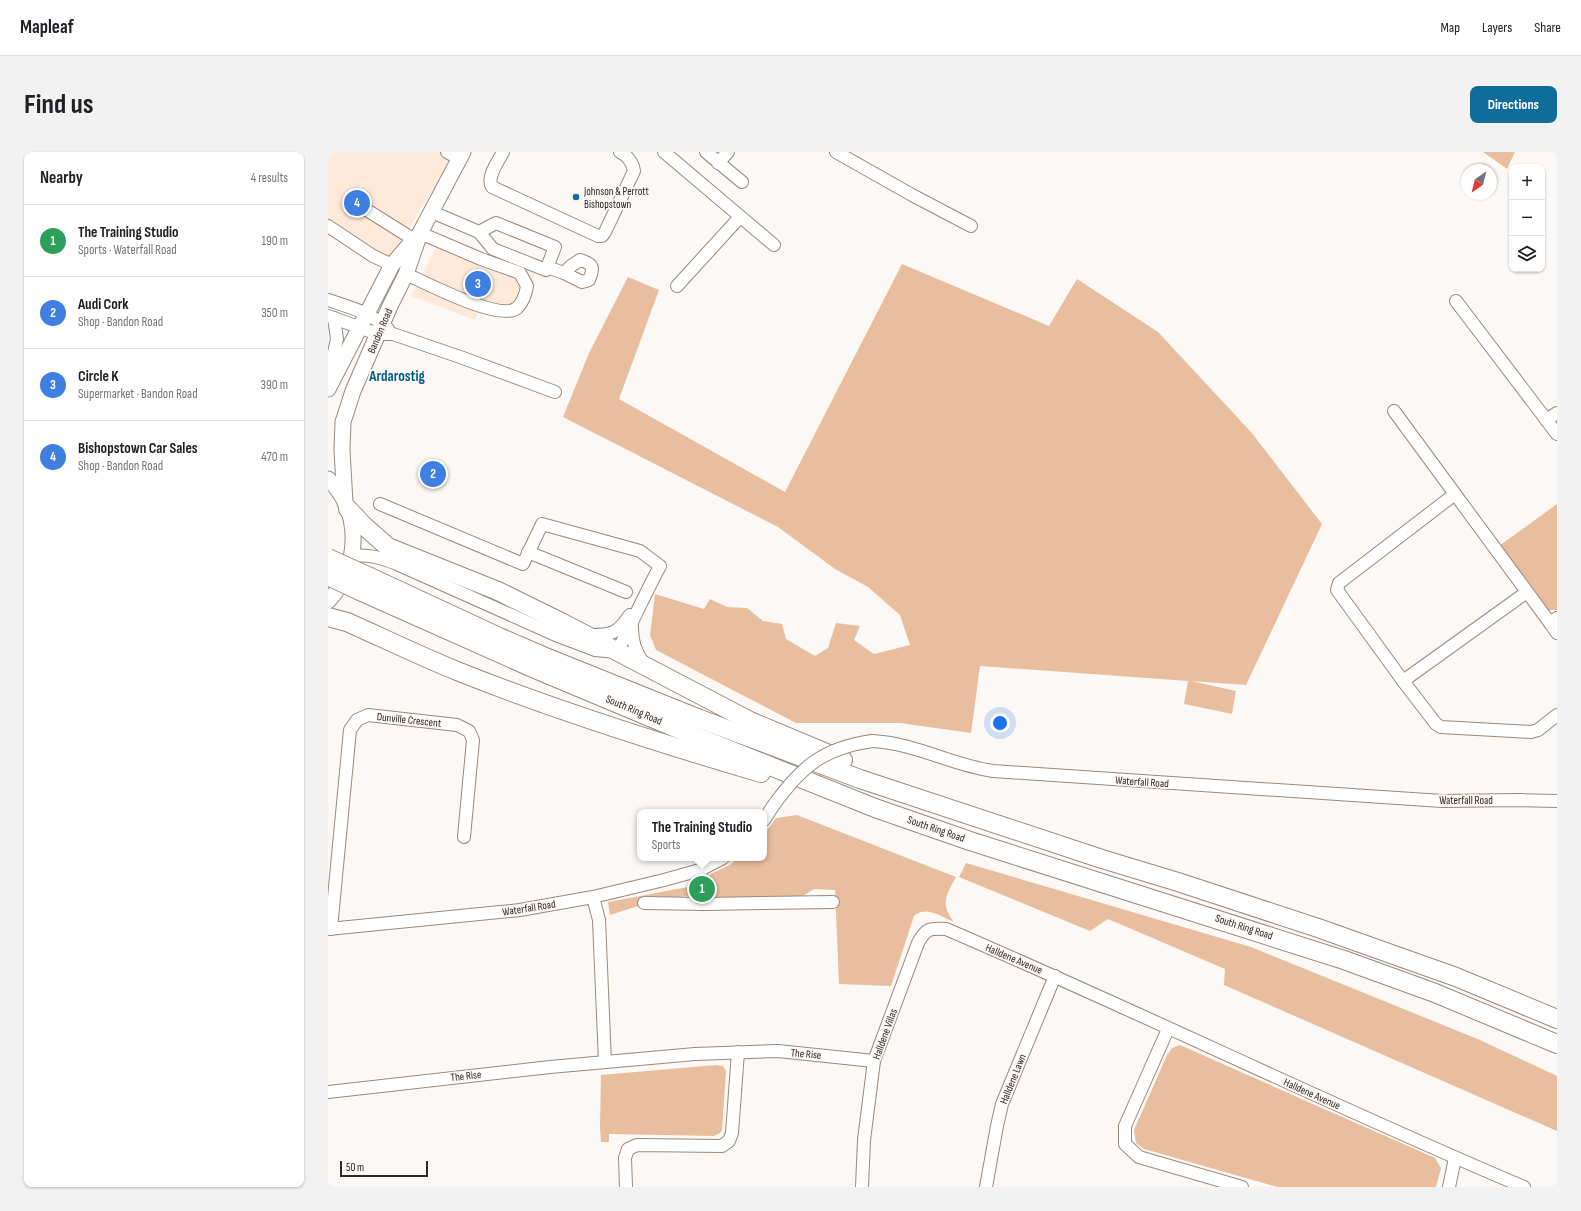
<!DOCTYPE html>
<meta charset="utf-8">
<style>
:root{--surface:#fff;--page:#f2f2f2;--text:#202124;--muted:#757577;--line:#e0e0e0;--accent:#106c9b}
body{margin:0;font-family:"Sofia Sans Condensed",sans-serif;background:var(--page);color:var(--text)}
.controls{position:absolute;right:12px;top:12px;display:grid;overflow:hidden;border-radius:8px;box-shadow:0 1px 3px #0004}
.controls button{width:36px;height:36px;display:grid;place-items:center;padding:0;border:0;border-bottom:1px solid var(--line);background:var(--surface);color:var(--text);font:20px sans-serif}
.compass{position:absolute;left:1133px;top:12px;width:36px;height:36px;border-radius:50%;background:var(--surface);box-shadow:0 1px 3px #0004;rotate:215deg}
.scale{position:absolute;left:12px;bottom:10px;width:88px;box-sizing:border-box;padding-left:4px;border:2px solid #2e2722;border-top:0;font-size:11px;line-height:14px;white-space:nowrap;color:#2e2722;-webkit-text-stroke:3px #fcf8f5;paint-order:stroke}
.you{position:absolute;left:672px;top:571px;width:14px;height:14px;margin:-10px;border:3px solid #fff;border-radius:50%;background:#1a73e8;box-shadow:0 0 0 6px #1a73e833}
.badge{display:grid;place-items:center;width:26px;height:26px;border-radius:50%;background:var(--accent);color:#fff;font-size:13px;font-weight:700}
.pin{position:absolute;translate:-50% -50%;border:2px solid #fff;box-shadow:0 1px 4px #0006}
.popup{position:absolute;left:309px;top:657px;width:130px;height:52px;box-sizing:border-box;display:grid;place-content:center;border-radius:8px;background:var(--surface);filter:drop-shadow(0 1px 3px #0005);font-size:13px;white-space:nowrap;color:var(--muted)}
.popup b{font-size:15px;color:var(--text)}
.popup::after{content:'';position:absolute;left:50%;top:100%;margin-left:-8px;border:8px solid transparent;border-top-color:var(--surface)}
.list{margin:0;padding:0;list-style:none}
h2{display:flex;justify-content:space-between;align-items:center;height:52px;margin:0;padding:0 16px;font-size:17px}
h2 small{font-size:13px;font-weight:400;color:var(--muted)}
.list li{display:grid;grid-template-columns:26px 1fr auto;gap:12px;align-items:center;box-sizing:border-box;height:72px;padding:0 16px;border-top:1px solid var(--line)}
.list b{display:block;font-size:15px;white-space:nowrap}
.list p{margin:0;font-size:13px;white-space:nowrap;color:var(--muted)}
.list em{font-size:13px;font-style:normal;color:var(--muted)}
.icon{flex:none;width:22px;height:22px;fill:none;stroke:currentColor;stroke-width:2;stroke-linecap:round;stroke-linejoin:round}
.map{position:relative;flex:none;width:1229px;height:1035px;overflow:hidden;border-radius:8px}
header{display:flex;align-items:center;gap:24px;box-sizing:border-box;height:56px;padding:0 20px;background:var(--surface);border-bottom:1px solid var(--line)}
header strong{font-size:19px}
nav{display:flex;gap:22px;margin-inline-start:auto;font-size:14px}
.intro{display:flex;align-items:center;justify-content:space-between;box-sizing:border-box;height:96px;padding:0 24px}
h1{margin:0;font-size:28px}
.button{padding:10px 18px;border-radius:8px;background:var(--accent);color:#fff;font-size:14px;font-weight:700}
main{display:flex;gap:24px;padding:0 24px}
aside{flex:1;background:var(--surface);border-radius:8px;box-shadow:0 1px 3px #0004}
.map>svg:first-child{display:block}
.built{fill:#ffeada}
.green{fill:#e8be9f}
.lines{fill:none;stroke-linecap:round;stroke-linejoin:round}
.minor-casing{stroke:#9a897c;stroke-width:14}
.major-casing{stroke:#9a897c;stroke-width:17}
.highway-casing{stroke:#9a897c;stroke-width:20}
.minor{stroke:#fff;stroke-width:12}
.major{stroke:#fff;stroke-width:15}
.highway{stroke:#fff;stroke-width:18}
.minor-bridge-casing{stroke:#9a897c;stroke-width:14;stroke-linecap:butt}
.highway-bridge-casing{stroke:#9a897c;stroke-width:20;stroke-linecap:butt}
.minor-bridge{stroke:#fff;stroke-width:12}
.highway-bridge{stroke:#fff;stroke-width:18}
.poi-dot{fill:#106c9b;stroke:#fcf8f5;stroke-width:1.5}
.labels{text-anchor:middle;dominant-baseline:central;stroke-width:3.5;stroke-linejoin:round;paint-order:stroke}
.poi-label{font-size:11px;fill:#2e2722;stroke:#fcf8f5;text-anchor:start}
.street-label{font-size:11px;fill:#2e2722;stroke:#fcf8f5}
.district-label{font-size:15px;font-weight:bold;fill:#045d87;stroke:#fcf8f5}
</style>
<header>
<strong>Mapleaf</strong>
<nav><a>Map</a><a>Layers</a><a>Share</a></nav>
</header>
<div class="intro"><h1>Find us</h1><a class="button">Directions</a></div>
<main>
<aside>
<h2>Nearby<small>4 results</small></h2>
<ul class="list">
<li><span class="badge" style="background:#2e9e5b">1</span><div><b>The Training Studio</b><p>Sports · Waterfall Road</p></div><em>190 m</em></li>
<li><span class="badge" style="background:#3f7fe0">2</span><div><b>Audi Cork</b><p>Shop · Bandon Road</p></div><em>350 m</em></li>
<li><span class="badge" style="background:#3f7fe0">3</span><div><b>Circle K</b><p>Supermarket · Bandon Road</p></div><em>390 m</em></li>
<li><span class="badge" style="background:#3f7fe0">4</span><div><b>Bishopstown Car Sales</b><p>Shop · Bandon Road</p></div><em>470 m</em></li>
</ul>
</aside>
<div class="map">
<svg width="1229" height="1035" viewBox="0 0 1229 1035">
<rect width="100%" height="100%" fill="#fcf8f5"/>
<!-- built -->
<g class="built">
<path d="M0,0H128L56,117L0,82Z"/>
<path d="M114,85L206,121V134L192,160L151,158L147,168L83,144Z"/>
</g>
<!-- green -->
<g class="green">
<path d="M1155,0H1187L1179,17Z"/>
<path d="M574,112L721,174L749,127L830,180L923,280L994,372L918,533L863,529L908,539L904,562L856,552L860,529L652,514L643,581L572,571H468L328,498L322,483L327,442L376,457L382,447L399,455L419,456L435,469L454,472L458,487L487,504L500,496L508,471L532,474L526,488L546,502L582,493L572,463L540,435L507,417L450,375L235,265L261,201L300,125L331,138L291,247L457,340Z"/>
<path d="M1229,352V458H1219L1171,394Z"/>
<path d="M469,663L628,725C618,744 612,752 626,770C614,765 598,753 586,764L563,834L511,832L507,738L486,737L472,746L468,747L394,746L383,744L380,742L378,729L382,722L402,713L410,706H436V683L448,666Z"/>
<path d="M638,711L923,795L1152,888L1229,924V979L896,833L897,817L780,767L762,779L631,725Z"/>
<path d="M365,734V743L350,745L317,744L310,754L282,763L280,750Z"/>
<path d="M852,893L1107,1006L1113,1016L1108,1035H949L816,997L808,991L806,978L839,903L844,896Z"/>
<path d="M388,913L395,914L398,919L394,978L392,981L386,984L281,982V990H273L272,975L273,923Z"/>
</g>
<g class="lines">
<defs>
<g id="minor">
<path d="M119,0L132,7"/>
<path d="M175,0C170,10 158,25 164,35L270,84H274L277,80L306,19C305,11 299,3 292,0"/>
<path d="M336,0L446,93"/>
<path d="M378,0L414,30"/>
<path d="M508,0L584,43L643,74"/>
<path d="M390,11L400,0"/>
<path d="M26,50L85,87"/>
<path d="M104,60L151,80L168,71L227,95L218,118L165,97L151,80"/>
<path d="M0,74L45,104L64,113"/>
<path d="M219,115L236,121L243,114L252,108C266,112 266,116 261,128L254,130L236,121"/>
<path d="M78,122C98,131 172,170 189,156C195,150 198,141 199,134L192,121L153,107L92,81"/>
<path d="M349,134L412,65"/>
<path d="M0,148C21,155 44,161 60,177"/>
<path d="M1128,149L1229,282"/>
<path d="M0,164L50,182H65L135,206L227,240"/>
<path d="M0,228L9,187L6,166"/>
<path d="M1066,259L1127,342"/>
<path d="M1218,268L1229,261"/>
<path d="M200,400L298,440"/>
<path d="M24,404C41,402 54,406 69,412L230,484L267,498L289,500C304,471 317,442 332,414L312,399L214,372L195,412L52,352"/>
<path d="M1199,440L1075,529L1108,572L1113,575L1203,580L1210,578L1229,563"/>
<path d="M1229,466L1222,471L1229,481"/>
<path d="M304,474C304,489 307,499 316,512"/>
<path d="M261,483C284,483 289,482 302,463"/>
<path d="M1075,529L1009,438L1011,431L1127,342L1222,471"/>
<path d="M544,589C587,591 623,613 665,619L1114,649L1191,648L1229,649"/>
<path d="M436,668L445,654"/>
<path d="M372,718L377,752"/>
<path d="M265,745L271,768L277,910"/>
<path d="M316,751L377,752L505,750"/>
<path d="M0,777L192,758L265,745L336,728L372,718L395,706"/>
<path d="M3,777L22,578L29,568L40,563L129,573L141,579L145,588L136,685"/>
<path d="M840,877L797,974V992L811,1005L914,1035"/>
<path d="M0,940L222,915L367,902L450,899L546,909"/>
<path d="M298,1035L297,1006L300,997L309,993L394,994L401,989L404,981L410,900"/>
<path d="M534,1035L536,988L546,909L590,791C598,776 602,776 618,777C812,860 1002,953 1196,1035"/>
<path d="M658,1035L669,974L674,952L727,824"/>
<path d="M1121,1035L1127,1006"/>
</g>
<g id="major">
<path d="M0,237L64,113L87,86"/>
<path d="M0,327C35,360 32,416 0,449"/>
<path d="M17,351L14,298L15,270L25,239L62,154L78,122L92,81L135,0"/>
</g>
<g id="highway">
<path d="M20,357L35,373L60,395L170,439L233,470L422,569L515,608"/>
<path d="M42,425L171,485L215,504L372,567L532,627L774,707L850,730L990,776L1128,825L1229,867"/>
<path d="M32,439L207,517L367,584L547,656L642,689L1016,808L1107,841L1229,892"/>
<path d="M0,465L19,470C55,486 92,504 129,519C229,559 331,591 433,621"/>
</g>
</defs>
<!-- minor casing -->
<use href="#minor" class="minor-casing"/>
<!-- major casing -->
<use href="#major" class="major-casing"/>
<!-- highway casing -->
<use href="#highway" class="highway-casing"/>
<!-- minor -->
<use href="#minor" class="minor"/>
<!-- major -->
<use href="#major" class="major"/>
<!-- highway -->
<use href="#highway" class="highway"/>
<defs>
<path id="minor-bridge" d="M445,654C473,615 495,596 544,589"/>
<g id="highway-bridge">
<path d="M0,406L42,425"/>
<path d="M0,424L32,439"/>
</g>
</defs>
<!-- minor-bridge casing -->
<use href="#minor-bridge" class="minor-bridge-casing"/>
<!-- highway-bridge casing -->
<use href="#highway-bridge" class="highway-bridge-casing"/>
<!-- minor-bridge -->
<use href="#minor-bridge" class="minor-bridge"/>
<!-- highway-bridge -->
<use href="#highway-bridge" class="highway-bridge"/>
</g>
<!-- markers -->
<circle class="poi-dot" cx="248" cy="45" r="4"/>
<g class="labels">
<!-- poi labels -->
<g class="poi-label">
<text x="256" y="39">Johnson &amp; Perrott<tspan x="256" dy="13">Bishopstown</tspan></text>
</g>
<!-- street labels -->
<g class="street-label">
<text transform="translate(52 179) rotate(-67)">Bandon Road</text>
<text transform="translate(306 558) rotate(23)">South Ring Road</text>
<text transform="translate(81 568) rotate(6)">Dunville Crescent</text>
<text transform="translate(814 630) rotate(4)">Waterfall Road</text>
<text x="1138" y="648">Waterfall Road</text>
<text transform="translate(608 677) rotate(19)">South Ring Road</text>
<text transform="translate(201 756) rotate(-9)">Waterfall Road</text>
<text transform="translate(916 775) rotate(18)">South Ring Road</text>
<text transform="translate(686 807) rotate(23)">Halldene Avenue</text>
<text transform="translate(557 882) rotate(-70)">Halldene Villas</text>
<text transform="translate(478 902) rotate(5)">The Rise</text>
<text transform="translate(138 924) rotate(-6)">The Rise</text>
<text transform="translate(685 927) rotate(-68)">Halldene Lawn</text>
<text transform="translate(984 942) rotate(24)">Halldene Avenue</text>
</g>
<!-- district labels -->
<g class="district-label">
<text x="69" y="224">Ardarostig</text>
</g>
</g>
</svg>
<div class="controls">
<button>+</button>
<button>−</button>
<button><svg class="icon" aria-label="layers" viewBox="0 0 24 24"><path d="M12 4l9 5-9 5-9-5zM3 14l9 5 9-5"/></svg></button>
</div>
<svg class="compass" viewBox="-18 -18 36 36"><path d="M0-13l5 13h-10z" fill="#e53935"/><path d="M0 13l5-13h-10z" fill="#757577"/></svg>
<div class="scale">50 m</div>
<div class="you"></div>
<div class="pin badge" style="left:374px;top:737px;background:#2e9e5b">1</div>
<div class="popup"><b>The Training Studio</b>Sports</div>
<div class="pin badge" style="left:105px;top:322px;background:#3f7fe0">2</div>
<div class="pin badge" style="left:150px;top:132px;background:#3f7fe0">3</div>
<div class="pin badge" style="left:29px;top:51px;background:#3f7fe0">4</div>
</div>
</main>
